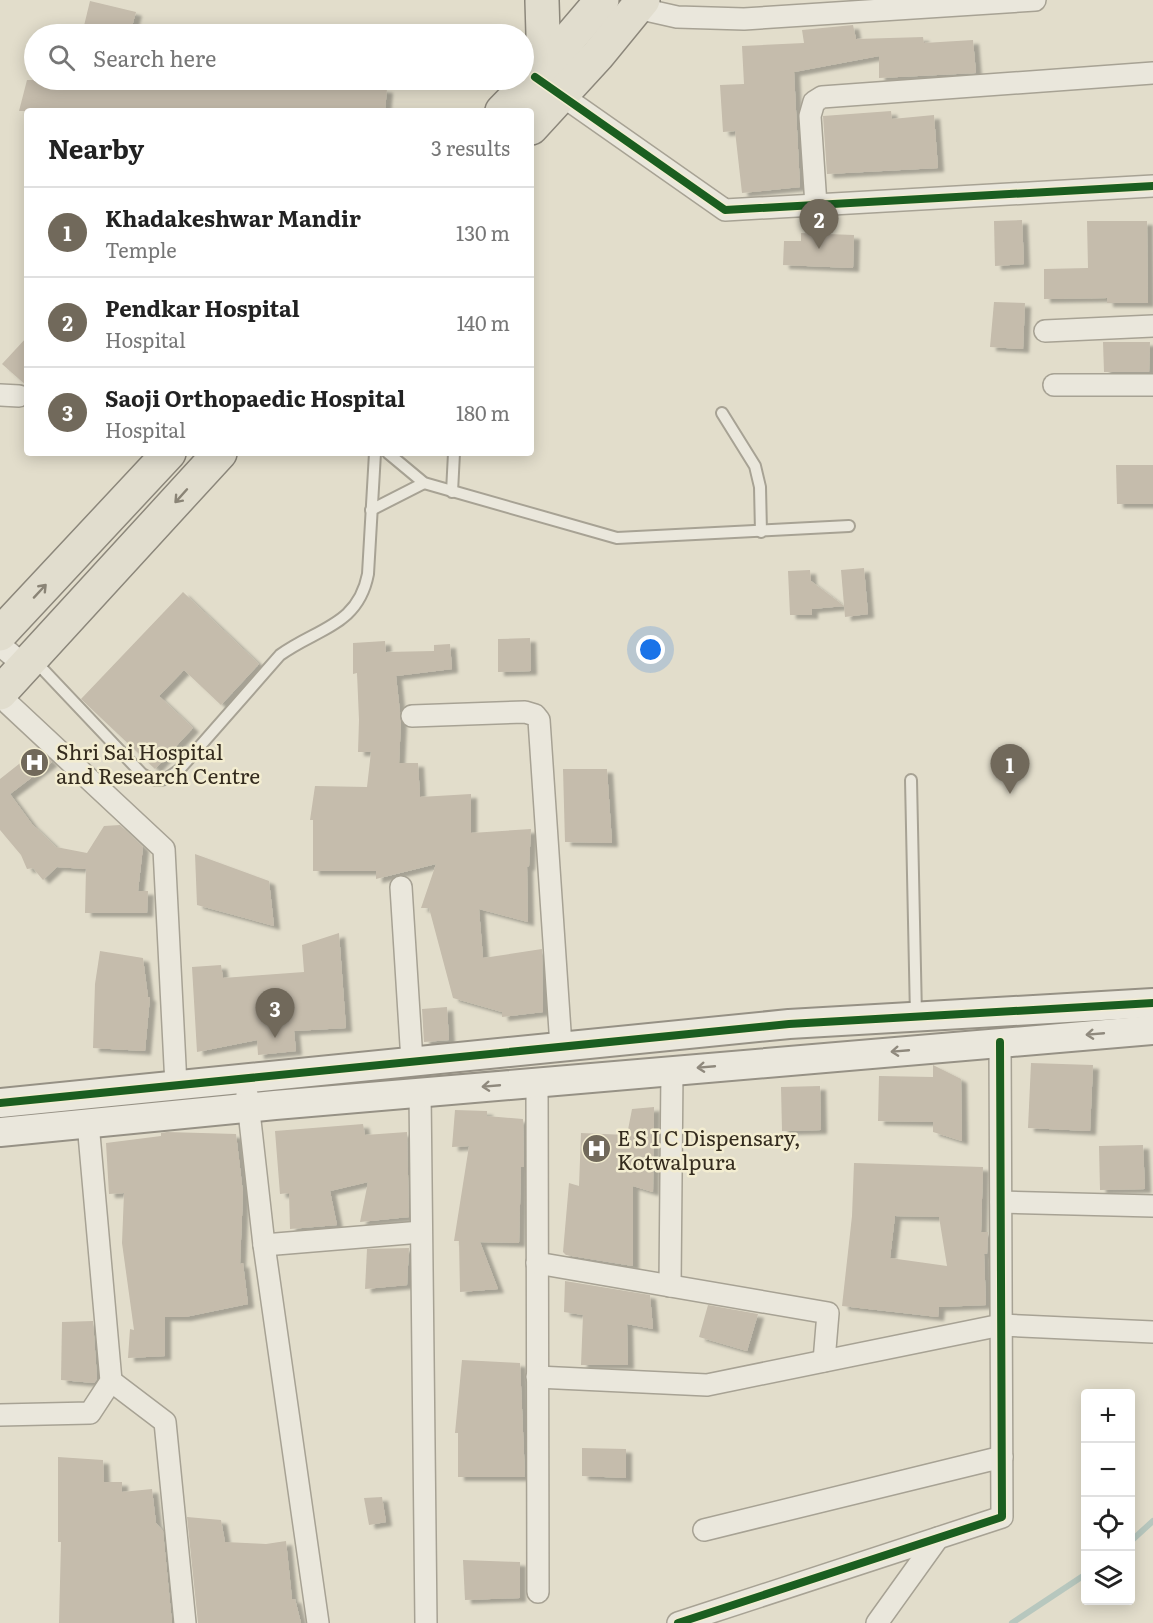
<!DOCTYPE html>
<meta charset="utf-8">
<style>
:root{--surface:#fff;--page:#f2f2f2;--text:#222;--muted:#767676;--line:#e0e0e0;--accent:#71695b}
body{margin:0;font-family:Literata,serif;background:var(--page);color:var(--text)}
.controls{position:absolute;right:18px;bottom:18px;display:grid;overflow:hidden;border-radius:6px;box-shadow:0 3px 15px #0003}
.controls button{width:54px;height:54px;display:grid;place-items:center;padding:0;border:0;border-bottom:2px solid var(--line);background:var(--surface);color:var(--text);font:30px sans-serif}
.you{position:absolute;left:651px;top:650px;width:21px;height:21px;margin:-15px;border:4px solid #fff;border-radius:50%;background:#1a73e8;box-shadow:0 0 0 9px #1a73e833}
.badge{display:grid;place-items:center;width:39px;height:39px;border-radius:50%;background:var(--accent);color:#fff;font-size:20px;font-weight:700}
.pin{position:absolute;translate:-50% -50px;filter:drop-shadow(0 2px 3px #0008)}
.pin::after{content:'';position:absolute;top:32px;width:21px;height:18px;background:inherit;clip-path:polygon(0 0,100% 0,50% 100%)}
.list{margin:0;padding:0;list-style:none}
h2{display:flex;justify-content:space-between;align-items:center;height:78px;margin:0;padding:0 24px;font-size:26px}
h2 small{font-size:20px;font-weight:400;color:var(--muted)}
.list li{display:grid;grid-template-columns:39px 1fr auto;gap:18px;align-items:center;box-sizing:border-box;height:90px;padding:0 24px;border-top:2px solid var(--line)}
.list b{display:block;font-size:22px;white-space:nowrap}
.list p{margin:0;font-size:20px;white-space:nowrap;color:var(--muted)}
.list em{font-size:20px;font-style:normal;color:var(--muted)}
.icon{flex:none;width:33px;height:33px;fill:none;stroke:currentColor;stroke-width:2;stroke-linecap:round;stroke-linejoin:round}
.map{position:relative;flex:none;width:1153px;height:1623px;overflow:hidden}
.search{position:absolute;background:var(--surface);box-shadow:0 3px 15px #0003;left:24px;top:24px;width:510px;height:66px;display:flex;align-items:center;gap:15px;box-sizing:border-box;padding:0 21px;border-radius:33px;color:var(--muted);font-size:22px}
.panel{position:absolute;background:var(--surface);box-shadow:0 3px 15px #0003;left:24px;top:108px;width:510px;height:348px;border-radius:6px}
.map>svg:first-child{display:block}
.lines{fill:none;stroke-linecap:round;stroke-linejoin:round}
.stream{stroke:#b7c7be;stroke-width:6}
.building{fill:#c5bcac;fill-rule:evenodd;filter:url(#shadow)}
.lane-casing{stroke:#a7a294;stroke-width:14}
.street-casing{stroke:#a7a294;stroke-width:24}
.secondary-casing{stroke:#969185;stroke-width:32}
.primary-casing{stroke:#8c877b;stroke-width:36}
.lane{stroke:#eae7dc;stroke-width:10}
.street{stroke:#eae7dc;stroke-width:21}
.secondary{stroke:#eae7dc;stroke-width:28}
.primary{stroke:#e1ddce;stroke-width:33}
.cycleway-casing{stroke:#f3edd1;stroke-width:11}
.cycleway{stroke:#1b5e20;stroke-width:8}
.oneway{stroke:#8a8476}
.oneway2{stroke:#8f897d}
.labels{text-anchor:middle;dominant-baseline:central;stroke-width:5;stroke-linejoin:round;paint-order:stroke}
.poi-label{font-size:21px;fill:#342b1e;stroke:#f3edd1;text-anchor:start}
</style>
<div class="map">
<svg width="1153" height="1623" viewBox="0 0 1153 1623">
<defs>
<filter id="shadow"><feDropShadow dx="6" dy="4" stdDeviation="1.5" flood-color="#0004"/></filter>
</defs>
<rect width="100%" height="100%" fill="#e2ddcb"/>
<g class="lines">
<!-- stream -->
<g class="stream">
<path d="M1130,1542L1153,1521"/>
<path d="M1012,1623L1086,1574"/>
</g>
</g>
<!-- building -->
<g class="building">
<path d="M90,1L136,12L130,34H82Z"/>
<path d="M853,25L856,39L923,37L924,43L973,40L976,73L879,78V56L794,72L800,187L742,193L735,131L723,132L720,85L744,84L742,46L804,43L802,30Z"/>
<path d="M27,80H356V86L387,89L385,111H19Z"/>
<path d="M891,111L892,119L934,115L938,168L827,174L823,116Z"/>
<path d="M1022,220L1024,264L995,266L994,221Z"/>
<path d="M1087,221H1147L1148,303H1107V298L1044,299V269L1088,268Z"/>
<path d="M801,233L854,235L853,268L783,265L784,241H801Z"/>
<path d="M994,302L1025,303L1023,349L990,347Z"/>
<path d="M27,337V386L2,364Z"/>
<path d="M1103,342H1150L1149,372H1104Z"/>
<path d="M1116,465H1153V504H1117Z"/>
<path d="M864,568L868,614L845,617L841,570Z"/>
<path d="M810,570L811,581L844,606L812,609V615H790L788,571Z"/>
<path d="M183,592L259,664L221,705L184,670L159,696L193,728L155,769L81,699Z"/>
<path d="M530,638L531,671L498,672V639Z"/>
<path d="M385,641L386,652L434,651V645L450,644L452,669L396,676L401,721L399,763H418L420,797L471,794V833L531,829L529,866L527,867L528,922L479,909L483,958L542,949L543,1012L502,1017V1012L453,998L429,908H421L436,864L376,879V871H313V820H310L315,786L367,787L371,752H358L359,720L357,673L353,674V643Z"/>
<path d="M38,749L52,762L10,794L32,824L56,847L87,853L104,826L120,825L143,847L138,891H148L147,913H85L86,869L57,867L43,880L33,868L27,869L21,855L0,830V779Z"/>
<path d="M563,769H607L612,843L565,842Z"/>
<path d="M195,854L269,881L274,926L197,905Z"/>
<path d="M339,933L346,1028L294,1031L296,1051L258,1055L257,1040L197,1052L192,967L221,965L223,978L304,972L302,945Z"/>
<path d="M100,951L143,958L148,997H150L145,1051L93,1048L95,984Z"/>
<path d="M447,1007L449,1040L424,1042L422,1009Z"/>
<path d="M1031,1063L1093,1065L1090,1131L1028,1128Z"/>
<path d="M933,1065L961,1079L962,1141L933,1132V1122L878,1121L879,1076L933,1077Z"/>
<path d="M820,1086L821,1130L782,1131L781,1087Z"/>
<path d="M654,1107L653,1192L633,1186V1266L566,1255L563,1252L569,1183L579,1186L581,1133L627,1135L632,1109Z"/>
<path d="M455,1110L487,1111V1116L523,1119L524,1167H521L519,1243L480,1242L498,1289L460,1292L459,1241H454L469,1146L452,1147Z"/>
<path d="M363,1124L365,1135L407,1132L409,1217L360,1222L368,1182L330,1191L337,1225L290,1229L289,1193L280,1194L275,1131Z"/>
<path d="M167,1132L236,1134L243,1193L240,1264L243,1263L248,1304L185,1317H165V1356L128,1358L130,1329L134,1330L122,1243L124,1193L109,1194L106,1143L161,1136V1133Z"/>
<path d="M1143,1145L1145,1189L1100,1190L1099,1146Z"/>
<path d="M854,1163L983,1167L981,1232H988L987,1254H984L986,1305L939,1307L938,1317L842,1306L852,1216ZM895,1216L939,1217L947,1266L890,1258Z"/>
<path d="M409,1248L407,1285L365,1289L367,1249Z"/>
<path d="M565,1281L650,1295L653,1329L627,1324L628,1365H581L583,1315L564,1312Z"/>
<path d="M708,1305L758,1314L747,1351L699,1337Z"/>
<path d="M93,1321L97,1379L94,1383L61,1380L62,1322Z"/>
<path d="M462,1360L520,1363L525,1477H458V1433H455Z"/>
<path d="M582,1448L626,1449V1478L582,1476Z"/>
<path d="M58,1457L103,1460L104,1482H122V1492L152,1489L156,1523L163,1531L172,1623H59L61,1542H58Z"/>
<path d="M382,1497L386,1522L369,1525L364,1498Z"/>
<path d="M187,1517L221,1520L225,1542L266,1544L286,1541L292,1599H295L301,1623H198Z"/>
<path d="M463,1560L520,1562V1598L465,1600Z"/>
</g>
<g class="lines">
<defs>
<g id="lane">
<path d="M722,413L755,466L760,487L761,532"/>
<path d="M388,453L424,483L617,538L849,526"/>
<path d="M452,492L454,453"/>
<path d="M371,510L424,483"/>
<path d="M35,661L142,774C158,784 165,781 179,770L280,655C317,628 358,626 368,574L375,453"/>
<path d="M911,780L916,1016"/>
</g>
<g id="street">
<path d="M637,8L677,17L744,19L1035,0"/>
<path d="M551,88L725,210L1153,186"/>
<path d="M816,205L810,116L814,102L822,97L1153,73"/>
<path d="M1045,331L1153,326"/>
<path d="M1054,385H1153"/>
<path d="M0,395L19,396"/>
<path d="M0,645L25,666"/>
<path d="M0,696L164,849L176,1085"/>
<path d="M412,716L525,712L535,715L539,720L561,1046"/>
<path d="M401,887L412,1061"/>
<path d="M537,1082L538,1592"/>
<path d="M420,1092L426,1623"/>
<path d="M247,1094L264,1245L318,1623"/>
<path d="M1001,1202L1153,1206"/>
<path d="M264,1245L421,1232"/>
<path d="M537,1263L828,1313L824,1361"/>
<path d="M670,1286L672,1070"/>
<path d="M537,1377L707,1385L1001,1325L1153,1332"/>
<path d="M111,1381L165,1422L185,1623"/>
<path d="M0,1415L90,1413L111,1381L88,1123"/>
<path d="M704,1530L1002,1457"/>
<path d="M678,1623L1002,1517L1000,1042"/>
<path d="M877,1623L938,1538"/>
</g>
<g id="secondary">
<path d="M0,1103L789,1024L1153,1003"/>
<path d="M0,1132L275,1105L1153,1030"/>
</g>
<g id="primary">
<path d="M542,1L544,68"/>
<path d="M502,111L544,68L602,0"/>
<path d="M531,128L598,55L643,0"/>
<path d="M0,634L169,453"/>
<path d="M0,693L220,453"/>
</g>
</defs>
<!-- lane casing -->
<use href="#lane" class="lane-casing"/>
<!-- street casing -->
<use href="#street" class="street-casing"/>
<!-- secondary casing -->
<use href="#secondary" class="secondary-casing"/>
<!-- primary casing -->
<use href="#primary" class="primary-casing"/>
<!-- lane -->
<use href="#lane" class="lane"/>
<!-- street -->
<use href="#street" class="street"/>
<!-- secondary -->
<use href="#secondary" class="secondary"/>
<!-- primary -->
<use href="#primary" class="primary"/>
<defs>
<g id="cycleway">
<path d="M535,77L725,210L1153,186"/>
<path d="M0,1103L789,1024L1153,1003"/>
<path d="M678,1623L1002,1517L1000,1042"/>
</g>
</defs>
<!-- cycleway casing -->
<use href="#cycleway" class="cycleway-casing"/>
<!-- cycleway -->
<use href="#cycleway" class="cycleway"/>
</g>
<!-- one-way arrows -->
<defs><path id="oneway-shaft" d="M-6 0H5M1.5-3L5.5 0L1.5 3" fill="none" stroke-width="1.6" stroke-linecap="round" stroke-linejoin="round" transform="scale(1.5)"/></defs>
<g class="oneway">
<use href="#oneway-shaft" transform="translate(181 496) rotate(132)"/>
<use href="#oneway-shaft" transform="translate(40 591) rotate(-47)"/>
</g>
<g class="oneway2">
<use href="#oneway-shaft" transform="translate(1095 1034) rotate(175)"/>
<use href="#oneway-shaft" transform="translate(900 1051) rotate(175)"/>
<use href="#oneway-shaft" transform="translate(706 1067) rotate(175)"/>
<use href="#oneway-shaft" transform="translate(491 1086) rotate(175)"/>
</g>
<!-- icons -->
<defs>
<symbol id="hospital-disc" viewBox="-11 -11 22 22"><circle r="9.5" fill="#71695b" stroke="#f3edd1"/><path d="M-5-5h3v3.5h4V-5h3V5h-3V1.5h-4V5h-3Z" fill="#fff"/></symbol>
</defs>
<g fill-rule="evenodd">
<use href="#hospital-disc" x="18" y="746" width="33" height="33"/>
<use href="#hospital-disc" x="580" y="1132" width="33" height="33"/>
</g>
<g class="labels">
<!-- poi labels -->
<g class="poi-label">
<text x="56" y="750">Shri Sai Hospital<tspan x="56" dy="24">and Research Centre</tspan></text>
<text x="617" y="1136">E S I C Dispensary,<tspan x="617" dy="24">Kotwalpura</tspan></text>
</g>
</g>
</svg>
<div class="controls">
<button>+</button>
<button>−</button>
<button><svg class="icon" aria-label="locate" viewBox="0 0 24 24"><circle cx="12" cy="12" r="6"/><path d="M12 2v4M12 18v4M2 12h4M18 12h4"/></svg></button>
<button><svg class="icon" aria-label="layers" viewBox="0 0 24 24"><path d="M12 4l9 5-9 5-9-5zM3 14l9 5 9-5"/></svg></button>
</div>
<div class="you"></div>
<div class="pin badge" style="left:1010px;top:794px">1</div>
<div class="pin badge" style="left:819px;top:249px">2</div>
<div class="pin badge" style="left:275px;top:1038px">3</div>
<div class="search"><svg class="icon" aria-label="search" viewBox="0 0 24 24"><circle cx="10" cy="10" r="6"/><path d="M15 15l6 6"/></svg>Search here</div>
<section class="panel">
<h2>Nearby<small>3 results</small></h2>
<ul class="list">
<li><span class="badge">1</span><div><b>Khadakeshwar Mandir</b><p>Temple</p></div><em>130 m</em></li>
<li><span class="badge">2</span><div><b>Pendkar Hospital</b><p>Hospital</p></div><em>140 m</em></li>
<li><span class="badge">3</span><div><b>Saoji Orthopaedic Hospital</b><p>Hospital</p></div><em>180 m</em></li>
</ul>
</section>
</div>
